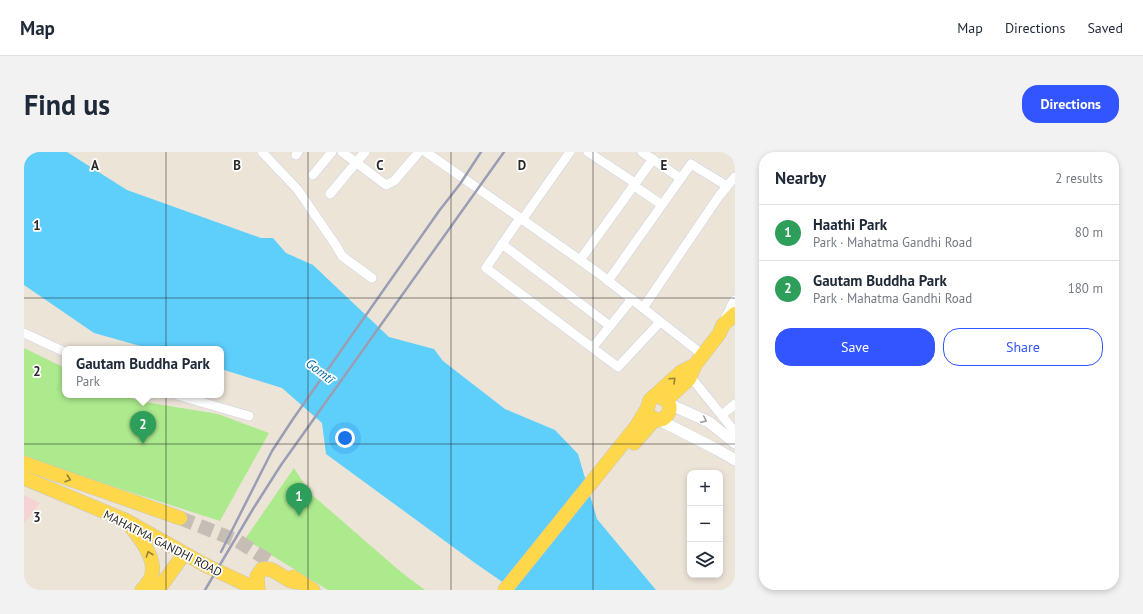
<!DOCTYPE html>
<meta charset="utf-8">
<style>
:root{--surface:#fff;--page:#f2f2f3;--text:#1f2937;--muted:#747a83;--line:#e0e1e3;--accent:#3255ff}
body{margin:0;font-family:"PT Sans",sans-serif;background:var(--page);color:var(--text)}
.controls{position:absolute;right:12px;bottom:12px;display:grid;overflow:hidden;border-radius:8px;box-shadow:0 2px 6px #0003}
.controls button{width:36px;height:36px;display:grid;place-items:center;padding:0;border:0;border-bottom:1px solid var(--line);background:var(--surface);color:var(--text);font:20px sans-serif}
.you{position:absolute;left:321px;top:286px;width:14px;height:14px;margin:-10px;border:3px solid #fff;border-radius:50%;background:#1a73e8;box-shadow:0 0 0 6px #1a73e833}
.badge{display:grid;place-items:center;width:26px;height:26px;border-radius:50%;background:var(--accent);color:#fff;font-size:13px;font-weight:700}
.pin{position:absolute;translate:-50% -33px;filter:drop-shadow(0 1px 2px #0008)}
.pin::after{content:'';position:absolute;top:21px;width:14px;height:12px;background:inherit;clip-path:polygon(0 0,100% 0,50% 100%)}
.popup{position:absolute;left:38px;top:194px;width:162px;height:52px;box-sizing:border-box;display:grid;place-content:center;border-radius:8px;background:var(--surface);filter:drop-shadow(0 1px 3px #0005);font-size:13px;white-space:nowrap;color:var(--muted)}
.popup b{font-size:15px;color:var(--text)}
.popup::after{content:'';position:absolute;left:50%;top:100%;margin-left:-8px;border:8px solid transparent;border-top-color:var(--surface)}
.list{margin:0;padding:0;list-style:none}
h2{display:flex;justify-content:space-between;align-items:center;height:52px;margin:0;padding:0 16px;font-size:17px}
h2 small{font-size:13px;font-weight:400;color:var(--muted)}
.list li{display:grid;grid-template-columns:26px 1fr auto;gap:12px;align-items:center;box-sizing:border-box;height:56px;padding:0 16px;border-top:1px solid var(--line)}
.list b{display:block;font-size:15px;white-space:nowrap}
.list p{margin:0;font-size:13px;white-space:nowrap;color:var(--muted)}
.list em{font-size:13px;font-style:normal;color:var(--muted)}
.actions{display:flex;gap:8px;padding:12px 16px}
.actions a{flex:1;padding:9px 0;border:1px solid var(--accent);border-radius:16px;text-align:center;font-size:14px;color:var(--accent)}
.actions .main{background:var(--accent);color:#fff}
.icon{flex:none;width:22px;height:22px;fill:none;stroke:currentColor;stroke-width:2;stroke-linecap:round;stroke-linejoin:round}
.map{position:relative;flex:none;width:711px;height:438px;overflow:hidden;border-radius:16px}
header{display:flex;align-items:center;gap:24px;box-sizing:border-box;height:56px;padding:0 20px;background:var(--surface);border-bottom:1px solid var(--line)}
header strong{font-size:19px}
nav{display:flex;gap:22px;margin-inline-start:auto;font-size:14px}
.intro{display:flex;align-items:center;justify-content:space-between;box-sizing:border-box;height:96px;padding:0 24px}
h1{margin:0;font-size:28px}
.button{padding:10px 18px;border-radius:16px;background:var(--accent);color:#fff;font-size:14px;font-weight:700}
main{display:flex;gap:24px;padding:0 24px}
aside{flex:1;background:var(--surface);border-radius:16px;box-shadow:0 2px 6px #0003}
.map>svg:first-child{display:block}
.medical{fill:#f5d3d4}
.green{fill:#acea8d}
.water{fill:#5ecffb}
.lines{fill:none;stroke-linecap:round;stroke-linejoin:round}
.primary-tunnel{stroke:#c6beb5;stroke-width:14;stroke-dasharray:14 7;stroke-linecap:butt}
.minor-casing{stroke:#cdd1e3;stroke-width:10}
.tertiary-casing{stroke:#cdd1e3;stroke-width:12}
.primary-casing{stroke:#c7c7c7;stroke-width:15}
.minor{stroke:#fff;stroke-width:9}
.tertiary{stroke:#fff;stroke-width:11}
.primary{stroke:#ffd74a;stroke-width:14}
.rail{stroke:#9a9eb5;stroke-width:2.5}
.oneway{stroke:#948039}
.oneway2{stroke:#9e9e9e}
.grid{fill:none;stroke:#282828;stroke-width:1;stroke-opacity:0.55}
.labels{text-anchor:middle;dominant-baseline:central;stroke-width:3.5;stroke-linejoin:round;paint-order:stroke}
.street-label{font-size:12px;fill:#282828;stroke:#fff}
.water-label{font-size:13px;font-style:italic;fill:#0069a4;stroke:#fff}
.grid-label{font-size:13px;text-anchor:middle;font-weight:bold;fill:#282828;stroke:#fff;stroke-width:3.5;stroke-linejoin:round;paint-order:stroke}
</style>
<header>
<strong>Map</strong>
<nav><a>Map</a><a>Directions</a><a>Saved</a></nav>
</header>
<div class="intro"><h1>Find us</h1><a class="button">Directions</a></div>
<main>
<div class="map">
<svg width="711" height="438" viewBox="0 0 711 438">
<rect width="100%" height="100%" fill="#ede4d8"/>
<!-- medical -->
<path class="medical" d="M0,343L16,351L0,372Z"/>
<!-- green -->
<g class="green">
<path d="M0,196L41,216V243H100L115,249L194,262L245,281L196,369L13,310L0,304Z"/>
<path d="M270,316L286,341L377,420L401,438H304L221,387Z"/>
</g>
<!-- water -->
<path class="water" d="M0,0H43L103,38L237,86H249L262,101L289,113L365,185L410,197L419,209L481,257L531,278L554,302L573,367L632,438H490L451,411L302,302L298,271L258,236L197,217V197H127L70,181L0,133Z"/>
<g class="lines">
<!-- primary-tunnel -->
<path class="primary-tunnel" d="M156,366L214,389L247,410"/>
<defs>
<g id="minor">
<path d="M238,0L274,38L313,95L318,104L348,126"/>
<path d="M318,0L362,33L370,29L395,0"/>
<path d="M402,0L573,120L679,203"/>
<path d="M564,0L611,31"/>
<path d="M618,0L656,26"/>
<path d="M272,3L274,0"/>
<path d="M289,23L308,0"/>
<path d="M609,33L638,53"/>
<path d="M306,42L341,0"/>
<path d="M496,66L462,116L594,215L636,170"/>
<path d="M498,68L546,0"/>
<path d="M478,92L586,174"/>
<path d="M556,108L629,7"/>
<path d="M584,129L667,12L703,34"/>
<path d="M619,156L695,44L711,25"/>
<path d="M0,181L41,200"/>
<path d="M569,195L608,147"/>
<path d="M666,224L711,280"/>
<path d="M153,243L225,264"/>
<path d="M698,263L711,252"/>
</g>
<g id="tertiary">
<path d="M701,169L711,149"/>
<path d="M645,252L685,270L711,291"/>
<path d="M635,268L694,298L711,308"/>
</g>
<g id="primary">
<path d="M642,248L665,227L671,213L695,182L699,173L711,162"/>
<path d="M625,263C639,279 657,251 636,245"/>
<path d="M610,291L631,267"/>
<path d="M0,311L156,366"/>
<path d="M0,326L103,369L181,413L234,438"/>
<path d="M108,376C118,389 135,410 126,428C124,431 121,435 118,438"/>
<path d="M269,425L289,438"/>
<path d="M134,438L160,402"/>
<path d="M234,438L233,424L238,417C253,414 262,433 277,430"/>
<path d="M481,438L612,275L623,257L626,248L657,220L671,213"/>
</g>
</defs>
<!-- minor casing -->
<use href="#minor" class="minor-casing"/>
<!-- tertiary casing -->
<use href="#tertiary" class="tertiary-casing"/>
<!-- primary casing -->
<use href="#primary" class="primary-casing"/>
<!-- minor -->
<use href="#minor" class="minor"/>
<!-- tertiary -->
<use href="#tertiary" class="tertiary"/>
<!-- primary -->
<use href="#primary" class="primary"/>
<!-- rail -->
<g class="rail">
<path d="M197,400L248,299L269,267L415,59L436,32L457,0"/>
<path d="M181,438L229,357L257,313L480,0"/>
</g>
</g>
<!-- one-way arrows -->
<defs><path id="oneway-chevron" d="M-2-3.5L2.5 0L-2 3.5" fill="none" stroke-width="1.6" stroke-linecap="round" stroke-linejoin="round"/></defs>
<g class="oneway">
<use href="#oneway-chevron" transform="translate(649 228) rotate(-43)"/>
<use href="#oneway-chevron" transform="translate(44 327) rotate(19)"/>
<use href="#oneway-chevron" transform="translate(125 402) rotate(-109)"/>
</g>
<use class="oneway2" href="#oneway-chevron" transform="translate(680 268) rotate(26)"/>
<!-- grid -->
<path class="grid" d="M142,0V438M284,0V438M427,0V438M569,0V438M0,146H711M0,292H711"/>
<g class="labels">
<!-- street labels -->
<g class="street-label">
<text transform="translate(139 391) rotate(27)">MAHATMA GANDHI ROAD</text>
</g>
<!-- water labels -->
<g class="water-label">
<text transform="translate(296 219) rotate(38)">Gomtī</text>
</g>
</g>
<g class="grid-label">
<text x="71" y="18">A</text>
<text x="213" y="18">B</text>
<text x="356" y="18">C</text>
<text x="498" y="18">D</text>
<text x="640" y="18">E</text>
<text x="13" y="78">1</text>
<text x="13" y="224">2</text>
<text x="13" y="370">3</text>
</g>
</svg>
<div class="controls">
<button>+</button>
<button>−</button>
<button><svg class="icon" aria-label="layers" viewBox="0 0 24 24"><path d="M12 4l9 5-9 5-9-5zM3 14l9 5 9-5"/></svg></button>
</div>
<div class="you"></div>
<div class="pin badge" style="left:275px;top:364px;background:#2e9e5b">1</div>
<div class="pin badge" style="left:119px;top:292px;background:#2e9e5b">2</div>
<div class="popup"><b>Gautam Buddha Park</b>Park</div>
</div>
<aside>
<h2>Nearby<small>2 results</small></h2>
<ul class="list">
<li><span class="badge" style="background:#2e9e5b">1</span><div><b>Haathi Park</b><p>Park · Mahatma Gandhi Road</p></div><em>80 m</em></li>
<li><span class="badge" style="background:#2e9e5b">2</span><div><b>Gautam Buddha Park</b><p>Park · Mahatma Gandhi Road</p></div><em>180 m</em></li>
</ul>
<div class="actions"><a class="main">Save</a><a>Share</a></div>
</aside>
</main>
